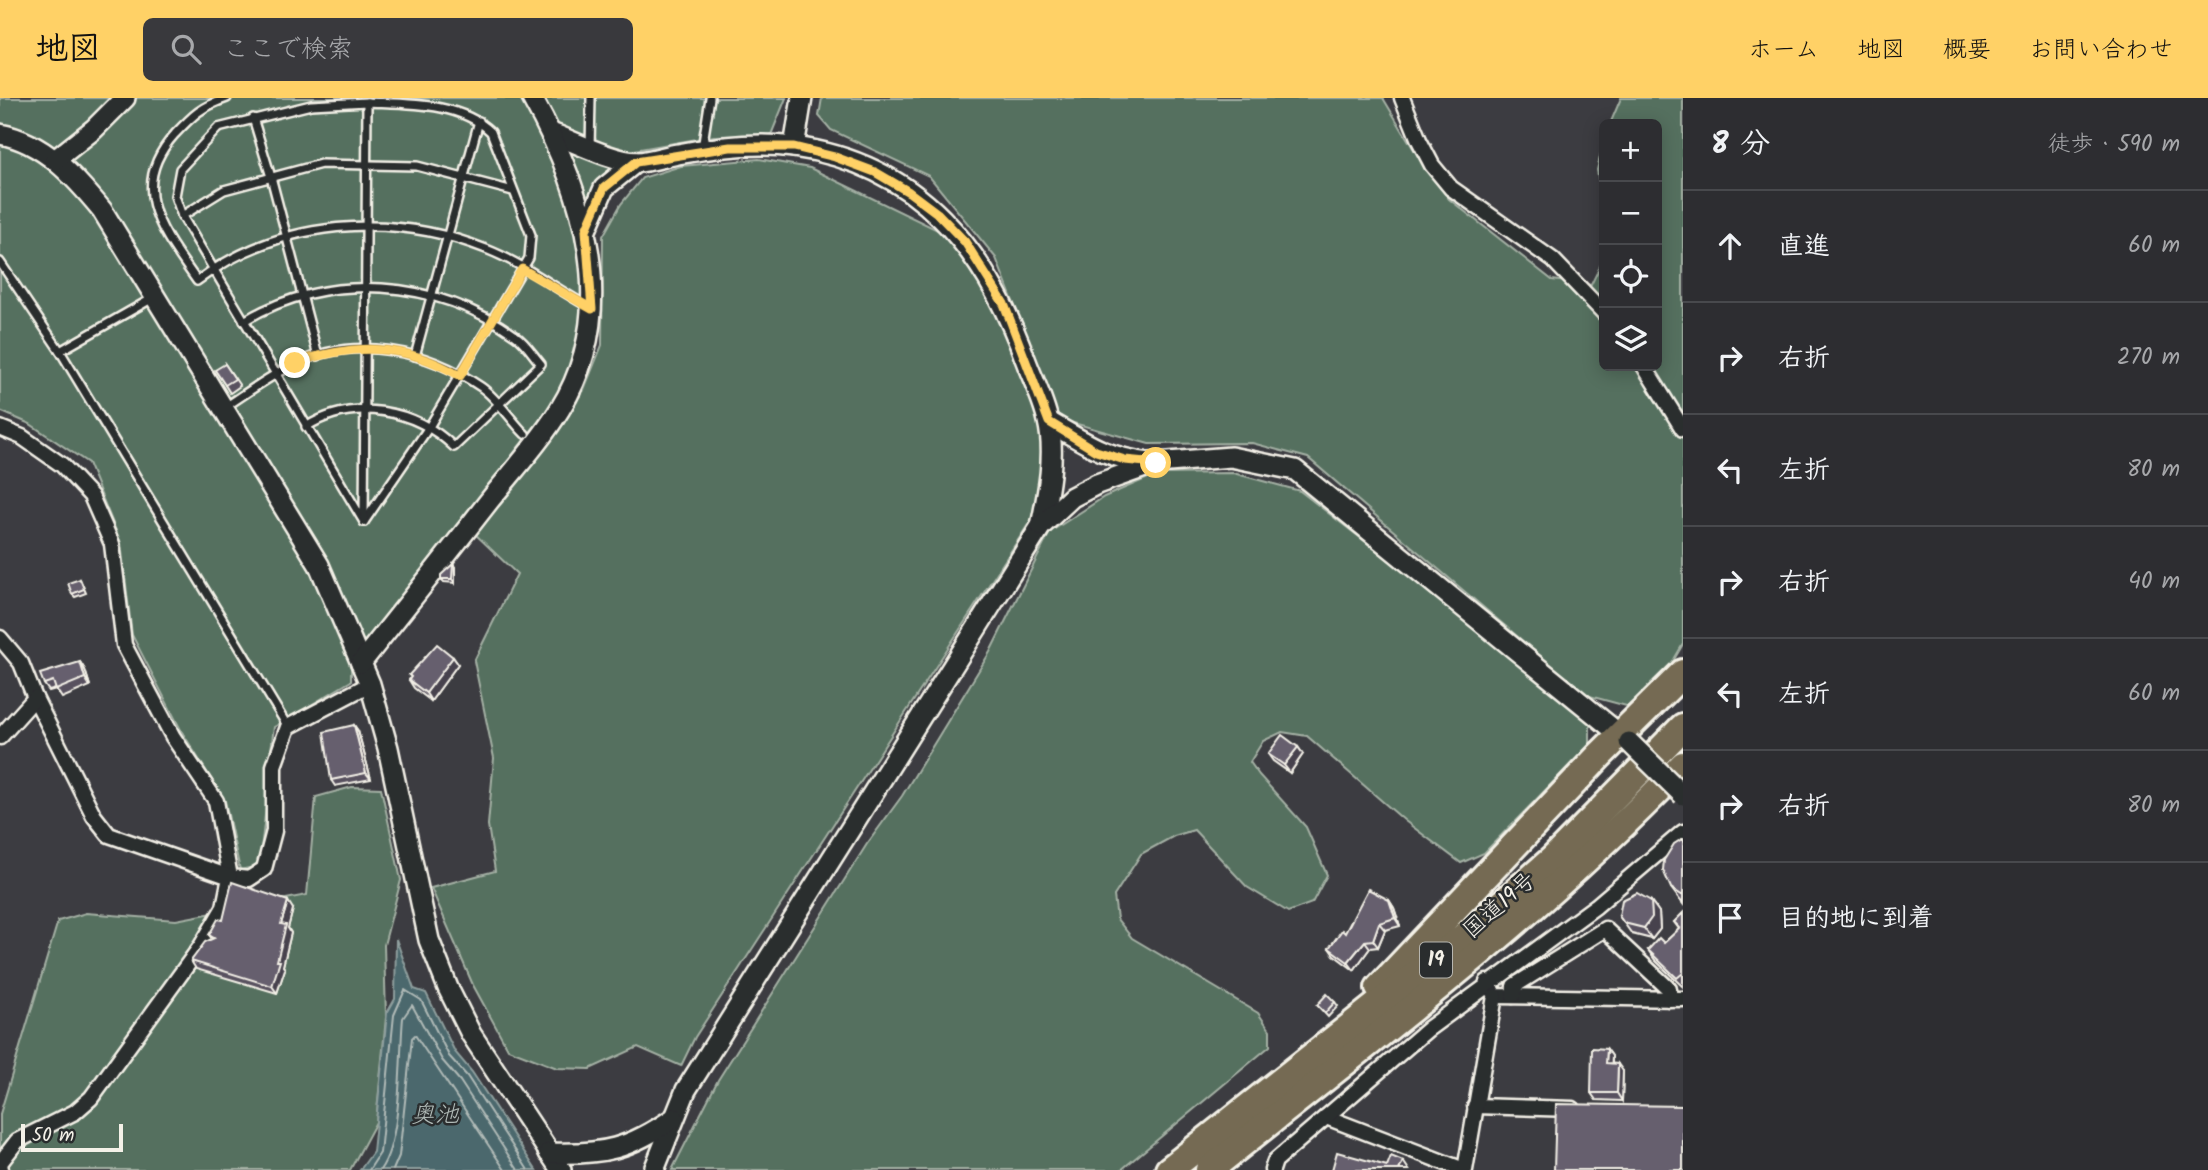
<!DOCTYPE html>
<html lang="ja">
<meta charset="utf-8">
<style>
:root{--surface:#2d2d31;--page:#39393d;--text:#f1f3f6;--muted:#a7a8ab;--line:#48494d;--accent:#ffd166}
body{margin:0;font-family:Kalam,"Klee One",sans-serif;background:var(--page);color:var(--text)}
.controls{position:absolute;right:21px;top:21px;display:grid;overflow:hidden;border-radius:10px;box-shadow:0 4px 18px #0003}
.controls button{width:63px;height:63px;display:grid;place-items:center;padding:0;border:0;border-bottom:2px solid var(--line);background:var(--surface);color:var(--text);font:35px sans-serif}
.scale{position:absolute;left:21px;bottom:18px;width:102px;box-sizing:border-box;padding-left:7px;border:4px solid #f4f1e8;border-top:0;font-size:19px;line-height:24px;white-space:nowrap;color:#f4f1e8;-webkit-text-stroke:5px #2a2d2e;paint-order:stroke}
.stop{position:absolute;width:21px;height:21px;margin:-16px;border:5px solid #ffd166;border-radius:50%;background:#fff}
.stop.end{background:#ffd166;border-color:#fff;box-shadow:0 2px 7px #0008}
.list{margin:0;padding:0;list-style:none}
h2{display:flex;justify-content:space-between;align-items:center;height:91px;margin:0;padding:0 28px;font-size:30px}
h2 small{font-size:23px;font-weight:400;color:var(--muted)}
.list li{display:grid;grid-template-columns:46px 1fr auto;gap:21px;align-items:center;box-sizing:border-box;height:112px;padding:0 28px;border-top:2px solid var(--line)}
.list b{display:block;font-size:26px;white-space:nowrap}
.list em{font-size:23px;font-style:normal;color:var(--muted)}
.icon{flex:none;width:38px;height:38px;fill:none;stroke:currentColor;stroke-width:2;stroke-linecap:round;stroke-linejoin:round}
.map{position:relative;flex:none;width:1683px;height:1072px;overflow:hidden}
header{display:flex;align-items:center;gap:42px;box-sizing:border-box;height:98px;padding:0 35px;background:var(--accent);color:#111}
header strong{font-size:33px}
nav{display:flex;gap:38px;margin-inline-start:auto;font-size:24px}
.search{width:490px;height:63px;background:var(--page);display:flex;align-items:center;gap:18px;box-sizing:border-box;padding:0 24px;border-radius:10px;color:var(--muted);font-size:26px}
main{display:flex}
aside{flex:1;background:var(--surface)}
.map>svg:first-child{display:block}
.green{fill:#55705f;stroke:#a4b0a4;stroke-width:2}
.water{fill:#4b686d;stroke:#8f9f9e;stroke-width:2}
.lines{fill:none;stroke-linecap:round;stroke-linejoin:round}
.shore{stroke:#b0bab7;stroke-width:2}
.lane-casing{stroke:#f4f1e8;stroke-width:12}
.street-casing{stroke:#f4f1e8;stroke-width:19}
.secondary-casing{stroke:#f4f1e8;stroke-width:24}
.highway-casing{stroke:#f4f1e8;stroke-width:32}
.lane{stroke:#2a2d2e;stroke-width:7}
.street{stroke:#2a2d2e;stroke-width:14}
.secondary{stroke:#2a2d2e;stroke-width:19}
.highway{stroke:#746b52;stroke-width:26}
.secondary-bridge-casing{stroke:#f4f1e8;stroke-width:24;stroke-linecap:butt}
.secondary-bridge{stroke:#2a2d2e;stroke-width:19}
.wall{fill:#58515f;stroke:#f4f1e8;stroke-width:2}
.shaded-wall{fill:#47424d;stroke:#f4f1e8;stroke-width:2}
.building{fill:#665e6e;stroke:#f4f1e8;stroke-width:2}
.route{stroke:#ffd166;stroke-width:9}
.labels{text-anchor:middle;dominant-baseline:central;stroke-width:5;stroke-linejoin:round;paint-order:stroke}
.shield{fill:#2a2d2e;stroke:#b7b6b0;stroke-width:2}
.shield-label{font-size:21px;font-weight:bold;fill:#f4f1e8}
.street-label{font-size:23px;fill:#f4f1e8;stroke:#2a2d2e}
.water-label{font-size:24px;font-style:italic;fill:#b0bab7;stroke:#2a2d2e}
</style>
<header>
<strong>地図</strong>
<div class="search"><svg class="icon" aria-label="search" viewBox="0 0 24 24"><circle cx="10" cy="10" r="6"/><path d="M15 15l6 6"/></svg>ここで検索</div>
<nav><a>ホーム</a><a>地図</a><a>概要</a><a>お問い合わせ</a></nav>
</header>
<main>
<div class="map">
<svg width="1683" height="1072" viewBox="0 0 1683 1072">
<rect width="100%" height="100%" fill="#3c3c41"/>
<filter id="ink" filterUnits="userSpaceOnUse"><feTurbulence type="fractalNoise" baseFrequency=".0143" numOctaves="2"/><feDisplacementMap in="SourceGraphic" scale="14" xChannelSelector="R" yChannelSelector="G"/><feConvolveMatrix kernelMatrix="1 2 1 2 8 2 1 2 1" color-interpolation-filters="sRGB"/></filter>
<g filter="url(#ink)">
<!-- green -->
<g class="green">
<path d="M0,0H786L771,37L714,38L629,53L597,86L584,216L577,252L557,299L351,566V583L274,629C267,676 267,722 258,768L240,772L225,703L182,634L132,537L121,445L88,365L30,326L0,313Z"/>
<path d="M822,0H1383L1419,60L1449,101L1552,182L1591,187L1604,160V114L1597,72L1604,42V268H1657V26H1610L1621,0H1683V546L1659,587L1630,609L1586,597L1308,360L1252,345L1149,346L1059,321L996,160L929,78L831,32L819,18Z"/>
<path d="M759,61L810,70L948,137L999,214L1042,329L1041,377L1033,419L695,939L681,968L638,949L590,971L557,970L508,951L473,887L431,790L495,773L488,727L494,660L474,563L517,476L474,435L583,294L602,247L603,138L621,106L642,80L681,68Z"/>
<path d="M1233,375L1300,393L1590,618V646L1484,755L1461,765L1405,723L1307,638L1282,634L1263,643L1250,664L1259,677L1306,729L1327,777L1312,805L1288,814L1247,789L1194,732L1174,738L1141,756L1114,798L1117,821L1132,840L1258,915L1270,932V948L1121,1072H672L718,982L867,746L902,698L990,554L1050,434L1104,399L1157,376Z"/>
<path d="M352,689L381,690L401,782L384,847L386,919L376,1024L350,1072H0V1016L58,823L86,815L176,822L307,797L316,699Z"/>
</g>
<!-- water -->
<path class="water" d="M396,841L414,891L426,895L455,954L472,974L536,1072H360L373,1054L387,915L395,901Z"/>
<g class="lines">
<!-- shore -->
<g class="shore">
<path d="M369,1072L380,1055L394,917L405,892L421,902L449,958L467,978L528,1072"/>
<path d="M380,1072C403,1040 399,960 403,920L412,907L442,962L460,983L518,1072"/>
<path d="M393,1072L399,1058L412,940L415,937L505,1072"/>
</g>
<defs>
<g id="lane">
<path d="M227,0C201,9 194,16 175,36C126,90 163,134 197,183C279,121 392,113 486,151C522,165 555,190 589,209"/>
<path d="M367,4C408,6 460,4 491,34L531,137L529,160L429,329L364,424L182,118L175,98L180,71L218,30L311,7Z"/>
<path d="M253,20L271,79L318,258"/>
<path d="M590,50L591,0"/>
<path d="M702,51L710,0"/>
<path d="M182,118L224,92L321,66L417,68L513,93"/>
<path d="M0,164L60,253L288,629"/>
<path d="M244,223C327,172 438,181 516,238C526,245 533,257 541,266L454,349C415,311 353,299 306,329"/>
<path d="M60,253L153,200"/>
<path d="M415,258L479,23"/>
<path d="M225,309C247,295 269,278 293,267C354,236 427,252 481,289C497,300 511,322 525,336"/>
<path d="M364,424L367,4"/>
</g>
<g id="street">
<path d="M1402,0L1419,42L1432,67L1451,90L1553,162L1604,215"/>
<path d="M1644,268L1683,331"/>
<path d="M0,330L22,339L62,367L91,398L112,446L124,547L173,639L216,703L230,779L249,781L264,771L274,733V668L288,629L370,586"/>
<path d="M0,540L21,565L35,600L94,718L109,737L230,779L224,809L201,848L91,1000L75,1014L17,1043L0,1065L1,1072"/>
<path d="M0,639L35,600"/>
<path d="M1487,884L1495,898L1683,901"/>
<path d="M1513,898L1514,888L1605,831L1669,891V901"/>
<path d="M1475,1008L1573,1011"/>
<path d="M1326,1019L1464,1072"/>
<path d="M1272,1072L1275,1063L1428,931L1596,808L1683,734"/>
<path d="M1465,1072L1495,898"/>
</g>
<g id="secondary">
<path d="M551,35C575,44 612,63 637,64C650,64 665,58 678,56C715,49 757,44 794,49C919,66 986,152 1026,263C1033,282 1044,303 1048,323C1056,356 1048,395 1041,428L686,992L654,1072"/>
<path d="M0,36C44,44 75,79 102,112L319,467L370,586L388,650L429,842L448,890L471,936L561,1072"/>
<path d="M794,49L802,0"/>
<path d="M55,62L94,31L125,0"/>
<path d="M586,132L604,90L636,64"/>
<path d="M1049,324C1086,345 1105,360 1150,365"/>
<path d="M1041,428L1072,399L1097,386L1156,365L1231,359L1295,372L1629,644"/>
<path d="M361,565C404,511 447,457 489,403C513,373 540,344 560,311C621,212 584,93 532,0"/>
<path d="M549,1055C604,1057 629,1051 674,1020"/>
</g>
<g id="highway">
<path d="M1379,890L1600,657L1683,575"/>
<path d="M1169,1072L1477,828L1553,761L1683,629"/>
<path d="M1209,1072C1372,942 1538,817 1683,667"/>
</g>
</defs>
<!-- lane casing -->
<use href="#lane" class="lane-casing"/>
<!-- street casing -->
<use href="#street" class="street-casing"/>
<!-- secondary casing -->
<use href="#secondary" class="secondary-casing"/>
<!-- highway casing -->
<use href="#highway" class="highway-casing"/>
<!-- lane -->
<use href="#lane" class="lane"/>
<!-- street -->
<use href="#street" class="street"/>
<!-- secondary -->
<use href="#secondary" class="secondary"/>
<!-- highway -->
<use href="#highway" class="highway"/>
<defs>
<path id="secondary-bridge" d="M1629,644L1683,697"/>
</defs>
<!-- secondary-bridge casing -->
<use href="#secondary-bridge" class="secondary-bridge-casing"/>
<!-- secondary-bridge -->
<use href="#secondary-bridge" class="secondary-bridge"/>
</g>
<!-- wall -->
<g class="wall">
<path d="M225,266L240,288L230,295L225,287Z"/>
<path d="M453,466L455,469V485L444,484L441,481Z"/>
<path d="M80,481L86,495L75,499L72,496Z"/>
<path d="M453,559L458,566L431,603L414,590L409,582L411,579L409,577Z"/>
<path d="M80,564L85,572L90,588L62,600L56,591L49,593L44,586Z"/>
<path d="M354,627L358,633L371,681L335,688L331,682Z"/>
<path d="M1298,649L1303,656L1290,675L1273,663L1268,656Z"/>
<path d="M1683,741V806L1671,790Z"/>
<path d="M1389,802L1394,810L1400,828L1385,832L1378,849L1370,850L1354,872L1334,857L1329,850L1345,835Z"/>
<path d="M1651,803L1659,814L1660,831L1652,841L1632,836L1619,818Z"/>
<path d="M293,811L288,830L291,835L283,868L285,871L277,895L196,871L191,863L212,841L209,837L223,822Z"/>
<path d="M1683,815V889L1655,862L1648,852L1664,845L1679,831L1674,824Z"/>
<path d="M1335,904L1338,908L1328,919L1317,907Z"/>
<path d="M1607,951L1612,958V966L1623,973L1622,1003L1596,1002L1591,995Z"/>
</g>
<!-- shaded-wall -->
<g class="shaded-wall">
<path d="M453,466L455,469V485L452,481Z"/>
<path d="M453,559L458,566L431,603L426,595Z"/>
<path d="M80,564L85,572L90,588L85,580Z"/>
<path d="M354,627L358,633L371,681L366,675Z"/>
<path d="M1298,649L1303,656L1290,675L1284,667Z"/>
<path d="M1389,802L1394,810L1400,828L1395,820Z"/>
<path d="M288,803L293,811L288,830L291,835L283,868L285,871L277,895L272,888L281,826Z"/>
<path d="M1651,803L1659,814L1660,831L1652,841L1644,830Z"/>
<path d="M1379,825L1385,832L1378,849L1373,842Z"/>
<path d="M1365,843L1370,850L1354,872L1348,864Z"/>
<path d="M1607,951L1612,958L1611,973L1606,965Z"/>
<path d="M1618,966L1623,973L1622,1003L1617,995Z"/>
<path d="M1403,1063L1409,1072H1399Z"/>
</g>
<!-- building -->
<g class="building">
<path d="M225,266L235,281L225,287L215,272Z"/>
<path d="M453,466L452,481H441V477Z"/>
<path d="M80,481L84,491L72,496L68,485Z"/>
<path d="M437,546L453,559L426,595L409,582L411,579L409,577Z"/>
<path d="M80,564L85,580L56,592L53,583L44,586L40,576Z"/>
<path d="M354,627L366,675L331,682L324,634Z"/>
<path d="M1282,637L1298,649L1284,667L1268,656Z"/>
<path d="M1682,741H1683V798L1671,790L1663,772L1664,762L1674,746Z"/>
<path d="M232,784L288,803L281,826L286,827L277,863H280L272,888L191,863L205,844L214,840L209,837L218,821L223,822Z"/>
<path d="M1368,791L1389,802L1395,820L1379,825L1373,842L1365,843L1348,864L1329,850L1342,832L1345,835Z"/>
<path d="M1637,795L1651,803L1652,819L1644,830L1624,825L1619,818L1622,802Z"/>
<path d="M1683,815V875L1677,880L1648,852L1659,840L1664,845L1680,830L1674,824Z"/>
<path d="M1327,896L1335,904L1325,915L1317,907Z"/>
<path d="M1592,950L1607,951L1606,965L1618,966L1617,995H1591Z"/>
<path d="M1556,1006L1683,1008V1072H1554Z"/>
<path d="M1337,1054L1387,1068L1391,1058L1403,1063L1399,1072H1332Z"/>
</g>
</g>
<g class="lines" filter="url(#ink)">
<!-- route -->
<path class="route" d="M295,265C355,245 405,245 460,278L522,171L592,211L586,132L604,90L636,64L730,49H794L835,59L875,74L909,94L937,115L965,144L1004,206L1049,324L1096,353L1125,362L1156,365"/>
</g>
<g class="labels">
<!-- shield labels -->
<rect class="shield" x="1420" y="844.5" width="32" height="35" rx="5"/>
<g class="shield-label">
<text x="1436" y="862">19</text>
</g>
<!-- street labels -->
<g class="street-label">
<text transform="translate(1500 808) rotate(-41)">国道19号</text>
</g>
<!-- water labels -->
<g class="water-label">
<text x="435" y="1017">奥池</text>
</g>
</g>
</svg>
<div class="controls">
<button>+</button>
<button>−</button>
<button><svg class="icon" aria-label="locate" viewBox="0 0 24 24"><circle cx="12" cy="12" r="6"/><path d="M12 2v4M12 18v4M2 12h4M18 12h4"/></svg></button>
<button><svg class="icon" aria-label="layers" viewBox="0 0 24 24"><path d="M12 4l9 5-9 5-9-5zM3 14l9 5 9-5"/></svg></button>
</div>
<div class="scale">50 m</div>
<div class="stop" style="left:1156px;top:365px"></div>
<div class="stop end" style="left:295px;top:265px"></div>
</div>
<aside>
<h2>8 分<small>徒歩 · 590 m</small></h2>
<ul class="list">
<li><svg class="icon" aria-label="ahead" viewBox="0 0 24 24"><path d="M12 20V5M6 11l6-6 6 6"/></svg><div><b>直進</b></div><em>60 m</em></li>
<li><svg class="icon" aria-label="right" viewBox="0 0 24 24"><path d="M7 20v-9h11M14 6l5 5-5 5"/></svg><div><b>右折</b></div><em>270 m</em></li>
<li><svg class="icon" aria-label="left" viewBox="0 0 24 24"><path d="M17 20v-9H6M10 6l-5 5 5 5"/></svg><div><b>左折</b></div><em>80 m</em></li>
<li><svg class="icon" aria-label="right" viewBox="0 0 24 24"><path d="M7 20v-9h11M14 6l5 5-5 5"/></svg><div><b>右折</b></div><em>40 m</em></li>
<li><svg class="icon" aria-label="left" viewBox="0 0 24 24"><path d="M17 20v-9H6M10 6l-5 5 5 5"/></svg><div><b>左折</b></div><em>60 m</em></li>
<li><svg class="icon" aria-label="right" viewBox="0 0 24 24"><path d="M7 20v-9h11M14 6l5 5-5 5"/></svg><div><b>右折</b></div><em>80 m</em></li>
<li><svg class="icon" aria-label="arrive" viewBox="0 0 24 24"><path d="M6 21V4h12l-3 4 3 4H6"/></svg><div><b>目的地に到着</b></div></li>
</ul>
</aside>
</main>
